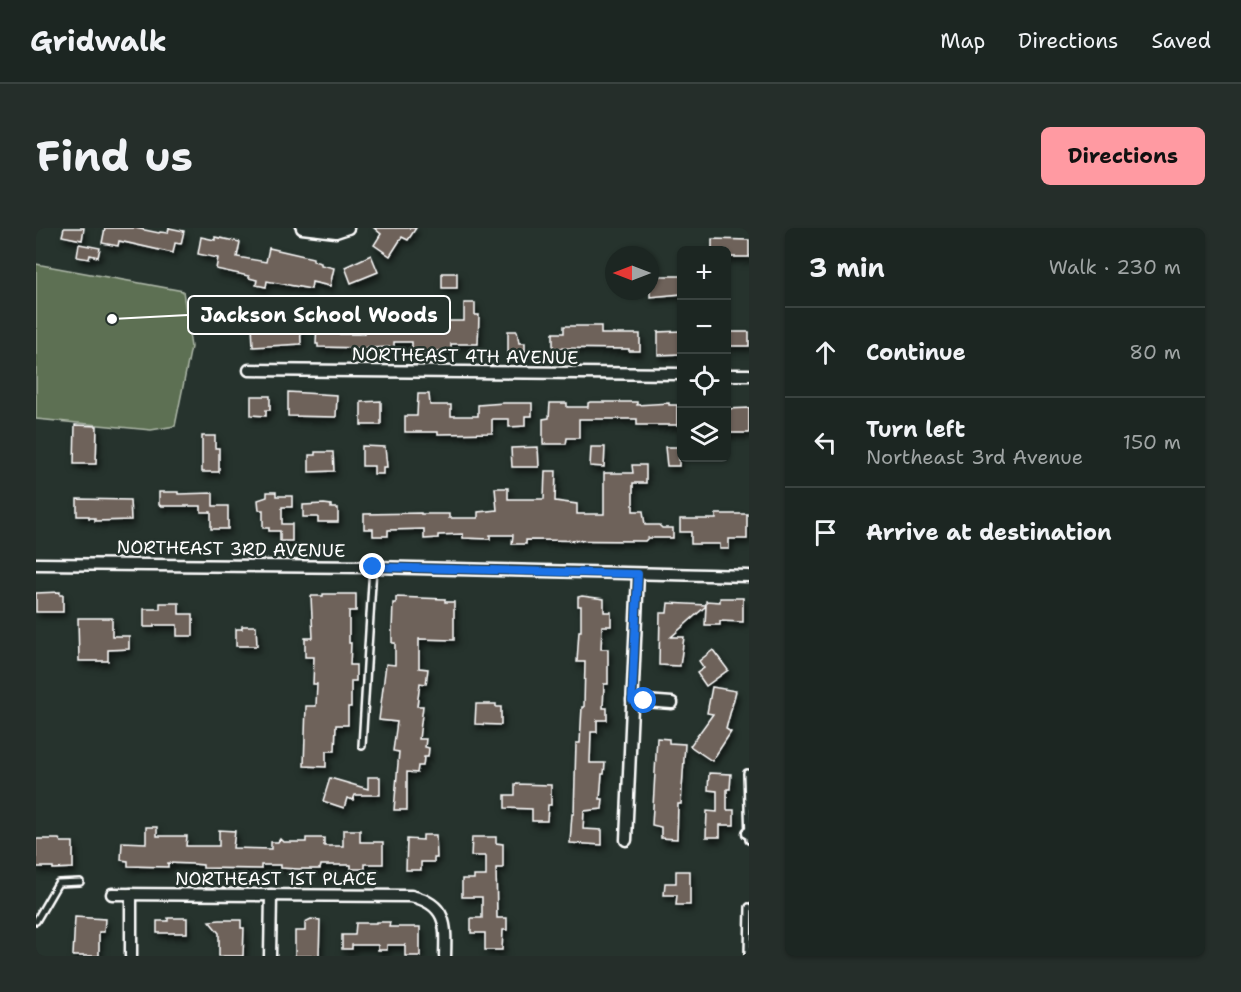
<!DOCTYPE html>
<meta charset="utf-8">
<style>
:root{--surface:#1c2622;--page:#252e2a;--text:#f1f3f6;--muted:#a0a5a5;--line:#3a4340;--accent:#ff9aa2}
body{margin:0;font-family:"Shantell Sans",sans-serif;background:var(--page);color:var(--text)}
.controls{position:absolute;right:18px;top:18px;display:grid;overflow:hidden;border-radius:9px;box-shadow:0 2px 4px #0004}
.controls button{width:54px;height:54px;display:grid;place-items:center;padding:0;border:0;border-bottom:2px solid var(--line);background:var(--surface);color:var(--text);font:30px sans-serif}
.compass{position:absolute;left:569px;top:18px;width:54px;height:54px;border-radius:50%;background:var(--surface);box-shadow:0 2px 4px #0004;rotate:270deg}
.stop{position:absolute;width:18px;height:18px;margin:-14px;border:4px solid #1a73e8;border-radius:50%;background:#fff}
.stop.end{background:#1a73e8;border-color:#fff;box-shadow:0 2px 6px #0008}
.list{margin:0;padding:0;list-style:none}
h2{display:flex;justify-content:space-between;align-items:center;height:78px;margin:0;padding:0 24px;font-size:26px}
h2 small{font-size:20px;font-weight:400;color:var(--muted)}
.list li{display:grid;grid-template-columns:39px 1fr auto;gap:18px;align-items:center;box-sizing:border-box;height:90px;padding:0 24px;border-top:2px solid var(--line)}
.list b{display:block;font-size:22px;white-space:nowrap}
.list p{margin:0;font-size:20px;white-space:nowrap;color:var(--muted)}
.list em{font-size:20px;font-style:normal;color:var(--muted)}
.icon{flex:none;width:33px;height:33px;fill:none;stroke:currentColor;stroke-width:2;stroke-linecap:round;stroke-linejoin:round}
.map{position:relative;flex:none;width:713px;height:728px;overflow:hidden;border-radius:9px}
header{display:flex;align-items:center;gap:36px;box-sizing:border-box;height:84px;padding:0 30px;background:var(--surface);border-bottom:2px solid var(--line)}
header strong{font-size:28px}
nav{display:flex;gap:33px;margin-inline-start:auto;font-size:21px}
.intro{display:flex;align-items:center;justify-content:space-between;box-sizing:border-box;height:144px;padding:0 36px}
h1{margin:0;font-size:42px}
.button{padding:15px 27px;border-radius:9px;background:var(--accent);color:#111;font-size:21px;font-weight:700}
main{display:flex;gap:36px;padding:0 36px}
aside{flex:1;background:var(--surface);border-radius:9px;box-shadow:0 2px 4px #0004}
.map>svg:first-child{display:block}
.green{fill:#5d7053;stroke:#aeb8a9;stroke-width:1.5}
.building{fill:#6e625a;stroke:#fff;stroke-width:1.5;filter:url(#shadow)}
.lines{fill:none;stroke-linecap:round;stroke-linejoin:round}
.service-casing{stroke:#fff;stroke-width:10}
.minor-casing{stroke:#fff;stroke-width:15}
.service{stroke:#26332d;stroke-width:5}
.minor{stroke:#26332d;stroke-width:10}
.route{stroke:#1a73e8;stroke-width:8}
.labels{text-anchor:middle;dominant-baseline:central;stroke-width:5;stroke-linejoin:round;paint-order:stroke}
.street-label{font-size:18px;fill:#fff;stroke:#26332d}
.leader{fill:none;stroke:#fff;stroke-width:2}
.callout-dot{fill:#fff;stroke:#26332d;stroke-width:2}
.callout{fill:#26332d;stroke:#fff;stroke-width:2}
.callout-label{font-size:20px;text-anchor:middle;font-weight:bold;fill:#fff}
</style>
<header>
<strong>Gridwalk</strong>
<nav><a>Map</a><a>Directions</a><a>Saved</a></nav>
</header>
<div class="intro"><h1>Find us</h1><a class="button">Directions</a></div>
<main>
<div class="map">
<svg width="713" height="728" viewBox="0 0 713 728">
<defs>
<filter id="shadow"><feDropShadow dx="2.5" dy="4.5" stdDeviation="3" flood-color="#0009"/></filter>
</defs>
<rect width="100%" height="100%" fill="#26332d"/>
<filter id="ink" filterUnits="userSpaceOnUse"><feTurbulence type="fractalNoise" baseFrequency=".0167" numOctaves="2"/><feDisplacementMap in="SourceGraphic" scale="12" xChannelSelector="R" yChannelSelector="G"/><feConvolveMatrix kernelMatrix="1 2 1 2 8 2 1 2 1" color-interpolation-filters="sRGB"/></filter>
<g filter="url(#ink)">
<!-- green -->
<path class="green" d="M0,36L147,63L155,119L139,198L115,202L0,191Z"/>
<!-- building -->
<g class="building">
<path d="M28,0H48L46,12L26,8Z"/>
<path d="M69,0H99L123,5L124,4L132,5L133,0L148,3L145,16L139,15L137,25L83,13L82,18L66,15Z"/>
<path d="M338,0H380L372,12L366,9L354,28L338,17L345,6Z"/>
<path d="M165,9L179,12V9L204,14L201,29L230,34L233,20L277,30V33L285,35V37L298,40L294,58L276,54L275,61L231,53L230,59L220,57L221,52L213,50V48L180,41L182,30L162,26Z"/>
<path d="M676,11L713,12V29H690V22H676Z"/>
<path d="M43,16L64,20L62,29L54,27L53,31L41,29Z"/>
<path d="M335,27L342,44L315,55L309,39Z"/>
<rect x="406" y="45" width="15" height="15"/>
<path d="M614,48H645V66L614,69Z"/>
<path d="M428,75H439V87H443L442,116H415V122L390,124V127H376V114H358V119L330,120L282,119V116H280L281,95H297V101L301,102L300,106H329V87H338V94H367V97H378V101H400V93H428Z"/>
<path d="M264,89L265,116L217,119L216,95L236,96V90Z"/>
<path d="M528,98H565V106H604V123H593V121L517,120V105H528Z"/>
<path d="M472,103H481L483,115H489V128H472Z"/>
<path d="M645,103V126L622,127V104Z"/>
<rect x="691" y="104" width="22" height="14"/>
<path d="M252,164L301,167L300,189L252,188Z"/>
<path d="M382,166H393L394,177H415V188H442V177L468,175H496V188H489V198L473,199V191H456V205L402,206V204H369V188H381Z"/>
<path d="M215,168H234V182H230V188L215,187Z"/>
<path d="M345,173V197H325V174Z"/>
<path d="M554,174H601V177L633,175V177H641V197H601V191H543V210H531L530,216H507V191L513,190L514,175H531V179H552V175Z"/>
<path d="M713,180V205H690V181Z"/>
<path d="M39,197L61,198L60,236H38Z"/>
<path d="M166,208H179V220H183V244H166Z"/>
<path d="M326,218L349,219L351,239H347V246H338V238H326Z"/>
<path d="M502,219L503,239H476L475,220Z"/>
<path d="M555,219H569L568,239L554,238Z"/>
<path d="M629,219H643V238H631Z"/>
<path d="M279,224H297L298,243L273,244V227H279Z"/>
<path d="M596,237H610V255H597V283H607L609,297H623L626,300H637V310H612L609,313L490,312V316H476L477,307H454V311L427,310V306L402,307V310L388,311V301L352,302V308H337V301H328V286L385,285V286H413V290H442V284L461,282L459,260H472V271H508L509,243H520L519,273L541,276V286H568V245H597Z"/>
<path d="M123,264H142V266L177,265V278H192V301H175V284H165V278H126L123,277Z"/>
<path d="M231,264H240V268H256V279H246V296H256V313H244V303H233V300H227V282H223L222,272L231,269Z"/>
<path d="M41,271L94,272L95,292L59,293V290H53V288H41Z"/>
<path d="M288,276L295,277V280H302V294H282V289H267V277Z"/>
<path d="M680,286H711V311H693V321H684V316H655V304H644V291H680Z"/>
<path d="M24,364V367H27V384H0V365Z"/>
<path d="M287,366H320V383H313V415H315L314,437H320V453H315V479H312V497H300L299,523H290V539L268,538L270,478H280L281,456H277L278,429H269V410H277L275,368H287Z"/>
<path d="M546,368L568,371V384H575V398H566L565,421H572V456H568L567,480H571V492H561V504H555L554,535H569L568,546H566L564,571H567L566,581L548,583L547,601L566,602V617L534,615L536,586H538L540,515H544L546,479H548L549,434H541L543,403H545V378H542V369Z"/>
<path d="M360,369L409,371V374H418V412L383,411V440L392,441L390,456L384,455L381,478H387L383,511H390L389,519L393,520L392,529H388L387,538H382L381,545L371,544V582H358L363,524L357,523L361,494L343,492L350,436L359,437V415H356V403L357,375H360Z"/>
<path d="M684,370H707V394L684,393V397H669L670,378L635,409H648L644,438L623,437L624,385H631L632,375L670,377V373L684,374Z"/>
<path d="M124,375H143V386H157V408H141V397H118V399H108V381H124Z"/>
<path d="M42,390H76V408H93V421L72,422V433H43Z"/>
<path d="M206,398H220L221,418H200V401H206Z"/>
<path d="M677,422L692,442L670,458L661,445L668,440L663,433Z"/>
<path d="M676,459L700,463L690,501L695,504L676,533L654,518L677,486L671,485Z"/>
<path d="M440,476H460V479H465V497L439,496Z"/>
<path d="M621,510L633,511V515L649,516L645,576H642L641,611L625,610V599L616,597Z"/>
<path d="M673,545L695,546L694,561H691V582H698V597H684V609H670L671,583L681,584V563L672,562Z"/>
<path d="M332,549H344V567H319L317,572L311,570L308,580L287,573L294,550L332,561Z"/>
<path d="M479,556L515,557V577H512L511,593H496V581L469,580V567H479Z"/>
<path d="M110,599H121V608H151L150,618H183V602L199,603L197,620L235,621V614H242L244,611L247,614H270V610H288V618H307V602H324V614H347V636H329V641H315V637H285L284,641H262L245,640V637H225V641L167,640V637L157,636L132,635V639L92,638V633L85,632L86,614L110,615Z"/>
<path d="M387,607H400L401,630H398V634H385V642H370L371,611L387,612Z"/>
<path d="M436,609H460V615L467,616V640H460L461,690H471V702H467L466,722H449V705H435V690H446V669H426V651H438V648H450V628H435Z"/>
<path d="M0,611H23L25,614H37V640L17,641V639H0Z"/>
<path d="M640,643H654V677H640L641,667H628L629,655H640Z"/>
<path d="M39,689L69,691L68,704H63V728H37Z"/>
<path d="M132,690H151V705H121V693H132Z"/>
<path d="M275,691L284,692L283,728H259V703H269V694Z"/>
<path d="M184,692H205V700H208L207,728H183V705L173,693Z"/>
<path d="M340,694H354L353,699H384V728H369V717H351V722H342V717H316V721H306V707H319L320,695H340Z"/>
</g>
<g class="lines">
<defs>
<g id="service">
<path d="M326,518L337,339"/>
<path d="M711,545L713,612"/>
<path d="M0,693L22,655L44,654"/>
<path d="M712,728L713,679"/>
</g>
<g id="minor">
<path d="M266,0L300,4L312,0"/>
<path d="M213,142L646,146"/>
<path d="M690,147H713"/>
<path d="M0,336L337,339L713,348"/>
<path d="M596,472L636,475"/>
<path d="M712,605H713"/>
<path d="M590,612L602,346"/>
<path d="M76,666L375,668C411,676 410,697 409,728"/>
<path d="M95,728V666"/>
<path d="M234,728L235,667"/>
</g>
</defs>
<!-- service casing -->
<use href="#service" class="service-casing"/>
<!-- minor casing -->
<use href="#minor" class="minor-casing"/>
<!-- service -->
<use href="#service" class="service"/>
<!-- minor -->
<use href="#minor" class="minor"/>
</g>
</g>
<g class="lines" filter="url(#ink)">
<!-- route -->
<path class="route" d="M337,339L602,346L596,472L608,473"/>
</g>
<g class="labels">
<!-- street labels -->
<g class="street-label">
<text transform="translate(429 128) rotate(1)">NORTHEAST 4TH AVENUE</text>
<text transform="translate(195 321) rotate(1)">NORTHEAST 3RD AVENUE</text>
<text x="240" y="651">NORTHEAST 1ST PLACE</text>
</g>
</g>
<!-- callouts -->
<path class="leader" d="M76 91L152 87"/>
<circle class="callout-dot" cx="76" cy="91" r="6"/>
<rect class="callout" x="152" y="68" width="262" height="38" rx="6"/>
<g class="callout-label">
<text x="283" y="94">Jackson School Woods</text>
</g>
</svg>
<div class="controls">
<button>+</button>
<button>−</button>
<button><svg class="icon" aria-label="locate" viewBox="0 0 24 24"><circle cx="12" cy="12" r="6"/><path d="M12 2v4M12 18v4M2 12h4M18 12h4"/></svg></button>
<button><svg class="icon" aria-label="layers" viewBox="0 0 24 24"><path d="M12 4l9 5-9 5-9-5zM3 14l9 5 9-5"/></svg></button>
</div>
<svg class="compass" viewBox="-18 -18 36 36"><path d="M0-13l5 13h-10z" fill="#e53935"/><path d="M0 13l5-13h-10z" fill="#a0a5a5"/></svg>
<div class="stop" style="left:608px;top:473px"></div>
<div class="stop end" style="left:337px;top:339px"></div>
</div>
<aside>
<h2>3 min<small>Walk · 230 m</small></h2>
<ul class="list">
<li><svg class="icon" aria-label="ahead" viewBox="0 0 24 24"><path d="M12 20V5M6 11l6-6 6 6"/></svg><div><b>Continue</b></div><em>80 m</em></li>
<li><svg class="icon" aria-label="left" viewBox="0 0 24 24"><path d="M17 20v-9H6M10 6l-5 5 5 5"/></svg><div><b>Turn left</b><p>Northeast 3rd Avenue</p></div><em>150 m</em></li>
<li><svg class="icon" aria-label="arrive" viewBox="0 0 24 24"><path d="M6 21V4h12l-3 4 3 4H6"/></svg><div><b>Arrive at destination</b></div></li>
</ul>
</aside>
</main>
